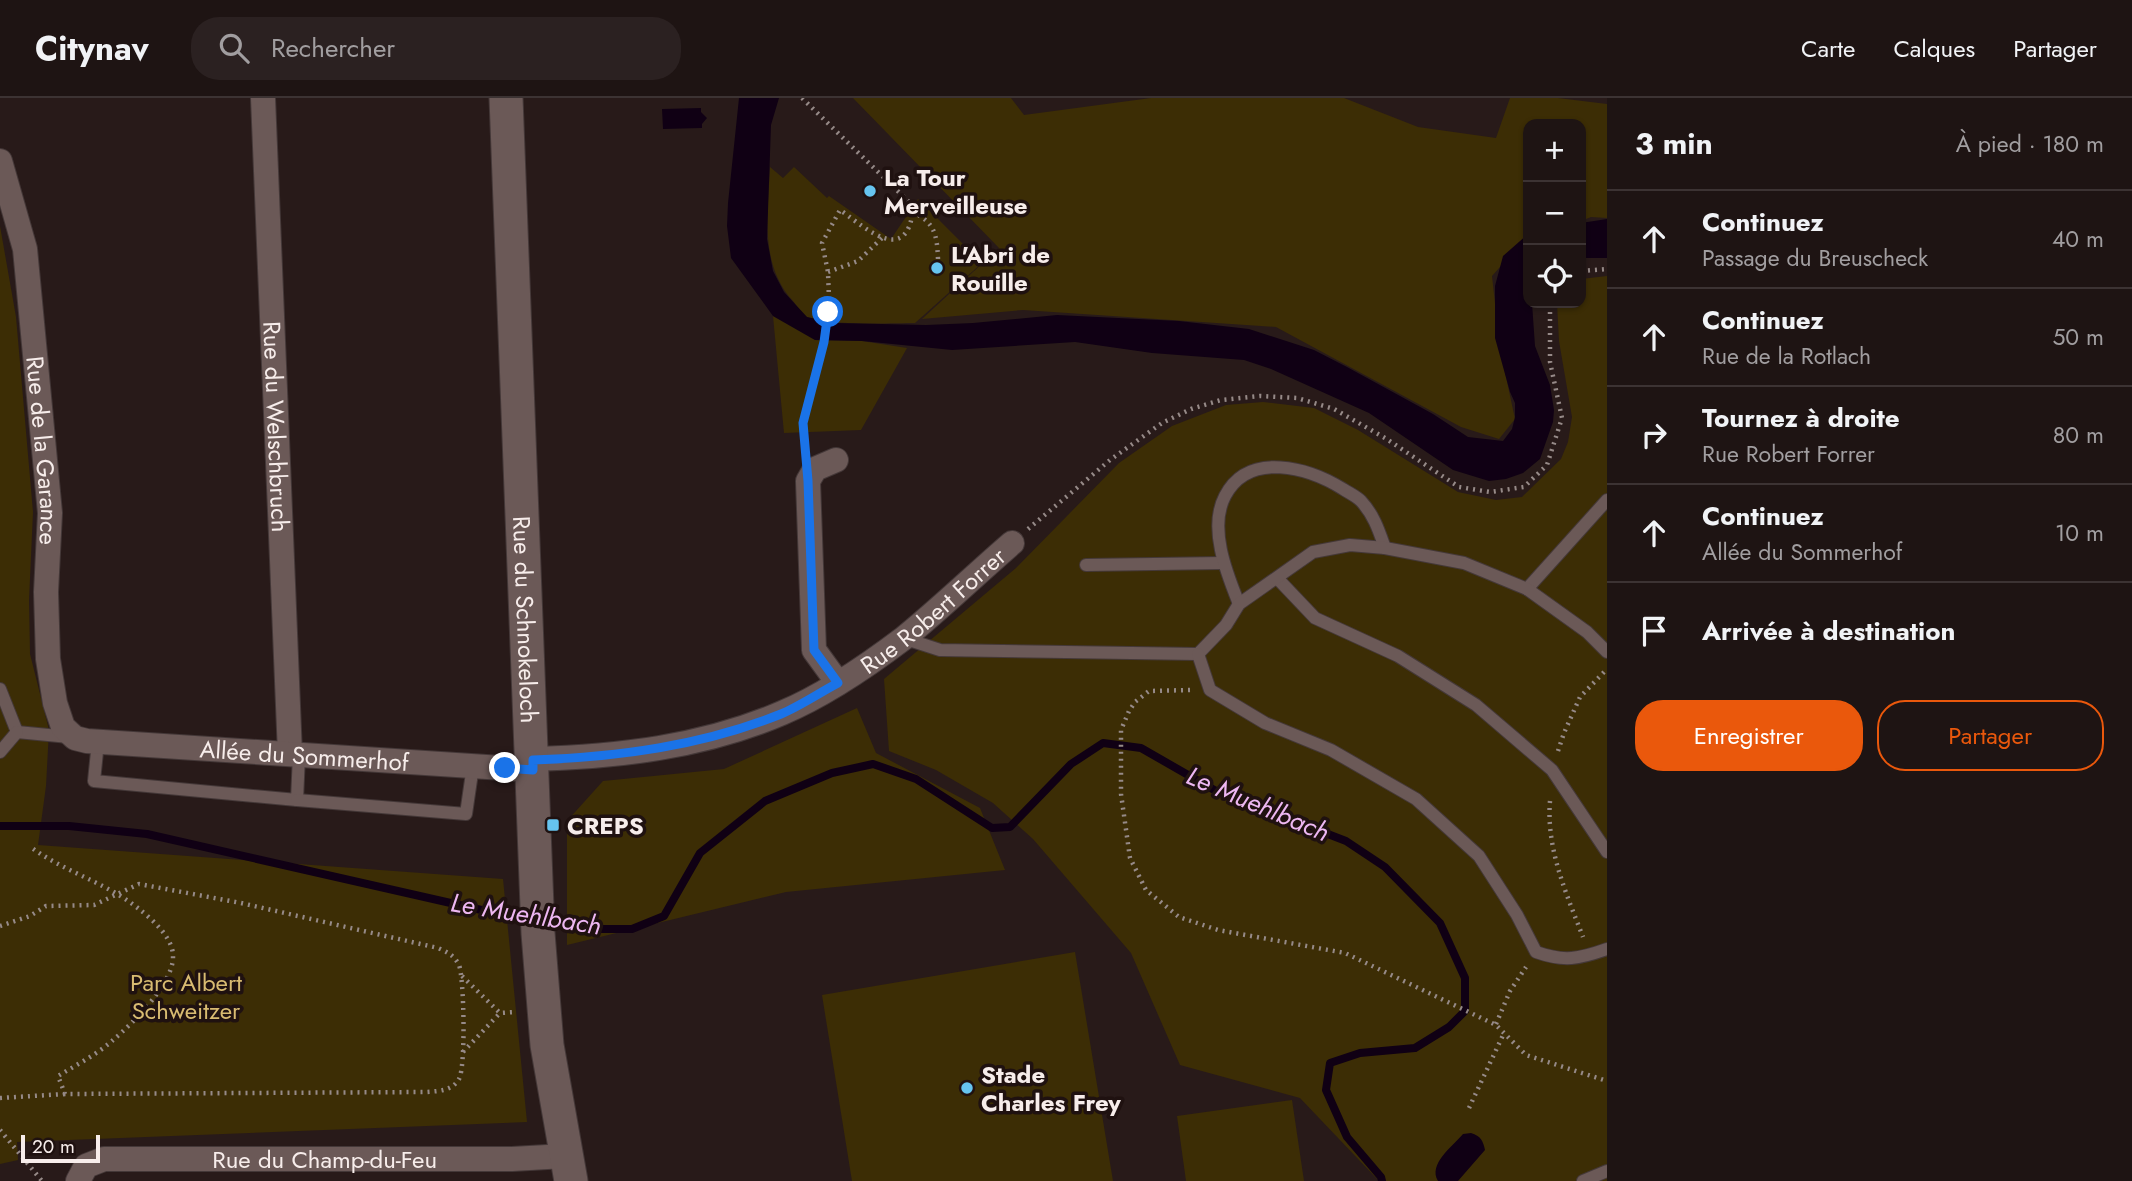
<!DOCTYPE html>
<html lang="fr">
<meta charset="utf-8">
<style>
:root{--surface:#1e1413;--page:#2b2121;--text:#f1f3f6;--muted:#a19ea0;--line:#3c3333;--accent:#ea580c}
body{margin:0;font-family:Jost,sans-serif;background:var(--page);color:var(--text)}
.controls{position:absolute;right:21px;top:21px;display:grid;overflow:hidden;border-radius:14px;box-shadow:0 2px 5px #0004}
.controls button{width:63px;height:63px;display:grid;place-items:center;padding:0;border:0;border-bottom:2px solid var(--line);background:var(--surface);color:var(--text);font:35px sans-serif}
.scale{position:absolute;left:21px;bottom:18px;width:79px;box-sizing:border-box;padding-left:7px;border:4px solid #f7edeb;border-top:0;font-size:19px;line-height:24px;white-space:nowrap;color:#f7edeb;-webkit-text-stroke:5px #1f1110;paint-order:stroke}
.stop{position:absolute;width:21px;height:21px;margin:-16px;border:5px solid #1a73e8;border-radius:50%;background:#fff}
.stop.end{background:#1a73e8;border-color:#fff;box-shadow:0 2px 7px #0008}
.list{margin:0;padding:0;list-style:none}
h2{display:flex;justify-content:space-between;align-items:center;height:91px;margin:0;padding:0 28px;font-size:30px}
h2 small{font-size:23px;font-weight:400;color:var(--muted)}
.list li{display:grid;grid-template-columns:46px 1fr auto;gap:21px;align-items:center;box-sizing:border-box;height:98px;padding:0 28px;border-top:2px solid var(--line)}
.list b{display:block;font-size:26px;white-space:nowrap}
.list p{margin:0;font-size:23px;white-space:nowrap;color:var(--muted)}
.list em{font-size:23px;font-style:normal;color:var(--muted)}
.actions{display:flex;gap:14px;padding:21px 28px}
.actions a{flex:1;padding:16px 0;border:2px solid var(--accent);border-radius:28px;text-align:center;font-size:24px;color:var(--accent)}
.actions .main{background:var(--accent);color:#fff}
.icon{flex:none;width:38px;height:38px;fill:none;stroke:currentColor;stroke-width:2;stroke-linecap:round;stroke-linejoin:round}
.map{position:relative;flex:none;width:1607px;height:1083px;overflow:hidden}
header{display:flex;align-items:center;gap:42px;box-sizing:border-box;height:98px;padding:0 35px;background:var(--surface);border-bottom:2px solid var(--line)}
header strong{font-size:33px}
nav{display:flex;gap:38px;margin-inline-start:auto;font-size:24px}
.search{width:490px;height:63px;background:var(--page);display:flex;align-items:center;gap:18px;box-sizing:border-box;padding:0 24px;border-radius:28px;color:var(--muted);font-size:26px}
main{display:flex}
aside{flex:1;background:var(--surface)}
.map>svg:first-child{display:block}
.green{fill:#3c2d05}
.water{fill:#100014}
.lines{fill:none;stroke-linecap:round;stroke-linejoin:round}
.stream{stroke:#100014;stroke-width:8}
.lane-casing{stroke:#443838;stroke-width:14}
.street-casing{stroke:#443838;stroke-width:26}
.secondary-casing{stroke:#443838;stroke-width:35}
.path{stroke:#968a88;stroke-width:4.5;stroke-dasharray:2 5;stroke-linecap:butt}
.lane{stroke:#6b5957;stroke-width:12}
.street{stroke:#6b5957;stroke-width:24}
.secondary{stroke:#6b5957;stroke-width:33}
.route{stroke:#1a73e8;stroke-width:9}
.poi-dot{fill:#66c4ef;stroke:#1f1110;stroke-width:2.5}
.labels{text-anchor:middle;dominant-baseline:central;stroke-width:7;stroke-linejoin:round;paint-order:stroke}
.poi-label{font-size:24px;font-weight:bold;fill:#f7edeb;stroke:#1f1110;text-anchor:start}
.street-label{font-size:24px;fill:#f7edeb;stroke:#1f1110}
.park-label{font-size:24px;fill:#d8bb71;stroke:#1f1110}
.water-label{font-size:26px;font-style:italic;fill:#edb7f2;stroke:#1f1110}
</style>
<header>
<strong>Citynav</strong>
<div class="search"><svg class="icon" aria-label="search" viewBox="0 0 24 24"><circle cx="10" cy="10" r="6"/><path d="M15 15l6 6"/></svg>Rechercher</div>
<nav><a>Carte</a><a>Calques</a><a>Partager</a></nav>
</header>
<main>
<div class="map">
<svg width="1607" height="1083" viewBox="0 0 1607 1083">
<rect width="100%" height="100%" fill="#281a19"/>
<!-- green -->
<g class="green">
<path d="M853,0H1011L1024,17L1151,0H1344L1418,29L1496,40L1510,0H1558L1607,6V120L1591,119L1581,123V26H1528V141L1523,143L1492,178L1500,251L1515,321L1499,341L1461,329L1276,229L1023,212L922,221L999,150Z"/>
<path d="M770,69L783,80L794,69L827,100L829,98L891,141L918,101L982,165L915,225C893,225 824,228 807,219C802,216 797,208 793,203C759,166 768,115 770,69Z"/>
<path d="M0,128L16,219L33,414L29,502L30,556L49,632L46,688L38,747L503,781L527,1024L17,1044L18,1062L0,1066Z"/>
<path d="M1607,178V1083H1379L1300,1000L1180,967L1131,855L1033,741L993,705L936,672L889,653L884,581L1016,470L1119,365L1172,328L1226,307L1263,304L1314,310L1358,332L1458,394L1496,402L1522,399L1561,361L1568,344L1572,319L1559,243L1557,205H1581V181Z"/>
<path d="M773,218L815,242L862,243L907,250L861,332L784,335Z"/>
<path d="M857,610L876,655L980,710L1005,772L786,794L567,847V723L603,683L724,671Z"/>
<path d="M1075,854L1113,1083H852L822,897Z"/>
<path d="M1292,1002L1304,1083H1186L1177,1018Z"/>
</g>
<!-- water -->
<g class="water">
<path d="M739,0H779L771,27L767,141L773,173L784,194L807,219L836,225L926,227L973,225L1057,217L1179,223L1249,231L1314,252L1347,269L1433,316L1468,339L1503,343L1512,331L1515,319V305L1510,294L1495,240V188L1503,158L1528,136V205H1532L1535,248L1550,287L1554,312L1553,324L1540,361L1523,375L1506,381L1489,383L1453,372L1369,315L1271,271L1244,262L1152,255L1075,244L952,252L862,243L815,242L773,218L731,160L727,128L728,105Z"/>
<path d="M701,10V14L707,20L702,26V30L663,31L662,11Z"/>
<path d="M1607,121V160H1581V125Z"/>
<path d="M1471,1035C1481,1038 1483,1043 1485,1052L1458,1083H1438C1428,1066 1452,1049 1463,1036Z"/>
</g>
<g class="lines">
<!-- stream -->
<g class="stream">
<path d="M0,728H69L147,736L508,818L530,820"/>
<path d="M546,822L598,831H632L664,818L700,755L765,703L832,675L873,666L916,681L992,730L1010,729L1071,666L1103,645L1141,650L1216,693L1346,743L1385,769L1440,825L1465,880V913L1449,929L1415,950L1360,955L1330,965L1326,992L1347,1039L1381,1079L1382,1083"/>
</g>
<defs>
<g id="lane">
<path d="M1086,467L1223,465"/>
<path d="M1277,480L1315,520L1398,558L1476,607L1552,672L1607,754"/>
<path d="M1527,491L1607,402"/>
<path d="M1239,506C1227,476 1208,430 1225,398C1249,352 1309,370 1343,391C1349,395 1356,398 1361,403C1374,417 1379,433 1385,450"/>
<path d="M903,540L940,552L1198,556L1226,527L1239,506L1313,454L1350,447L1385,450L1464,465L1527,491L1587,534L1607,554"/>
<path d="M1198,556L1210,592L1265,625L1331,652L1416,701L1479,758L1517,817L1536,854C1564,864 1579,861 1607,851"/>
<path d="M0,591L17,634"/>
<path d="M17,634L69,639"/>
<path d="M98,644L94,683L297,702L299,657"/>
<path d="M0,654L17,634"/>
<path d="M297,702L466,716L473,668"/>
<path d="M1583,1083L1607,1073"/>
</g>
<g id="street">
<path id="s1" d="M263,0L290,656"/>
<path id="s2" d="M0,63L25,151L50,415L46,494L48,561L55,605L63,629L75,640L87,643L533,672"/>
<path d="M836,362L815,371L808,383L814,552L838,585"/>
<path id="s3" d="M532,661C617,659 703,649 782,615C825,597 867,568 904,540C941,510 976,476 1012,445"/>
<path id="s4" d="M78,1083L86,1068L104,1061H512L565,1058"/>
</g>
<g id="secondary">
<path id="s5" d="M506,0L538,835L547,947L571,1083"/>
</g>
</defs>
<!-- lane casing -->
<use href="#lane" class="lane-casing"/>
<!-- street casing -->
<use href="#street" class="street-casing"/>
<!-- secondary casing -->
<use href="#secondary" class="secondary-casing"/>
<!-- path -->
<g class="path">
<path d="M802,0L909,104C912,114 913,121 908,131C894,159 857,123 840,112L822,145L828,174L829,201L824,244L803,325L805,351"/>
<path d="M912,114C935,124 937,137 938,161"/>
<path d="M1581,173L1607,171"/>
<path d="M828,174L858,163L882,140"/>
<path d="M1028,431L1110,362L1162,325L1191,311L1221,302L1260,298L1297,300L1334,311L1385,340L1459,389L1490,394L1524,389L1547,367L1562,320L1550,264V205"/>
<path d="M1190,592L1149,593L1135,604L1129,613L1121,632V696L1130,760L1146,792L1179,819L1218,832L1345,855L1496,927L1526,957L1607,983"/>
<path d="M1558,653L1564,635L1580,599L1606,572"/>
<path d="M1550,703C1546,750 1566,795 1583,839"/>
<path d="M0,828L30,818L46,808L94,807L139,786L241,805L438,850C447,854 454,857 459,867C464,879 466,969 459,981C452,993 439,993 426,994L65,996L58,978C76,967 96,957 112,943C132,926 174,885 173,858C173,840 153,822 139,811C107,785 65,774 32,750"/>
<path d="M462,878L500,915L515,914"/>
<path d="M1496,926L1510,893L1526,869"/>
<path d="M463,954L500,915"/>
<path d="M0,1000L65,996"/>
<path d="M1469,1010L1504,935"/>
<path d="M0,1032L42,1083"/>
</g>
<!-- lane -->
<use href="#lane" class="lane"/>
<!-- street -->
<use href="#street" class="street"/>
<!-- secondary -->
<use href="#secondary" class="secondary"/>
</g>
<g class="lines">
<!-- route -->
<path class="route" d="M505,670L533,672V662C618,659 701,648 781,616C800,608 819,595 838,585L814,552L808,383L803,325L824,244L828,214"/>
</g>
<!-- markers -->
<g class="poi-dot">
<circle cx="870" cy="93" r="7"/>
<circle cx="937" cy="170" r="7"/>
<rect x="546" y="720" width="14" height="14" rx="3.5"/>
<circle cx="967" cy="990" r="7"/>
</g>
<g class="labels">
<!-- poi labels -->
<g class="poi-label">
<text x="884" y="79">La Tour<tspan x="884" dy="28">Merveilleuse</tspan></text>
<text x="951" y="156">L'Abri de<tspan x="951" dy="28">Rouille</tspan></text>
<text x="567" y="727">CREPS</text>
<text x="981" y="976">Stade<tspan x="981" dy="28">Charles Frey</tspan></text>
</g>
<!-- street labels -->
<g class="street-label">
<text stroke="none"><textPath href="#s1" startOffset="329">Rue du Welschbruch</textPath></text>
<text stroke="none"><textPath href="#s2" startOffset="294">Rue de la Garance</textPath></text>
<text stroke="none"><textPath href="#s3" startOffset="439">Rue Robert Forrer</textPath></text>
<text stroke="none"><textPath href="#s5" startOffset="522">Rue du Schnokeloch</textPath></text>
<text stroke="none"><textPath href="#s2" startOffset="819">Allée du Sommerhof</textPath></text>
<text stroke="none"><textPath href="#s4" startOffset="257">Rue du Champ-du-Feu</textPath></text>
</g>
<!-- park labels -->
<g class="park-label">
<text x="186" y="884">Parc Albert<tspan x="186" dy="28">Schweitzer</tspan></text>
</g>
<!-- water labels -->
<g class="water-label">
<text transform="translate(1258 706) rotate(23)">Le Muehlbach</text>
<text transform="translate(526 816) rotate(9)">Le Muehlbach</text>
</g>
</g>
</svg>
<div class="controls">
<button>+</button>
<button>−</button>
<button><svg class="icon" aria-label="locate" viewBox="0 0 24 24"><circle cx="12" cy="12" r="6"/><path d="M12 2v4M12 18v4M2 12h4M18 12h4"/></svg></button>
</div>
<div class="scale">20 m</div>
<div class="stop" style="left:828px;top:214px"></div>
<div class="stop end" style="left:505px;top:670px"></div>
</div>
<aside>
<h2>3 min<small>À pied · 180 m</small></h2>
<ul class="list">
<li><svg class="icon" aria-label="ahead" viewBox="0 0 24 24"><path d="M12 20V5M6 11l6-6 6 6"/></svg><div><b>Continuez</b><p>Passage du Breuscheck</p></div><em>40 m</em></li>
<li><svg class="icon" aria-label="ahead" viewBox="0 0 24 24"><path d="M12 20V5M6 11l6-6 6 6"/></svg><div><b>Continuez</b><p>Rue de la Rotlach</p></div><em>50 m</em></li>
<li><svg class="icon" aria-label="right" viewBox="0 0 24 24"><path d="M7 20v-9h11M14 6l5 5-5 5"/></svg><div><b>Tournez à droite</b><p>Rue Robert Forrer</p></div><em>80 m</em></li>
<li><svg class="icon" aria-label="ahead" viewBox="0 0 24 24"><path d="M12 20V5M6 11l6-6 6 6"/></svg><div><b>Continuez</b><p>Allée du Sommerhof</p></div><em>10 m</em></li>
<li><svg class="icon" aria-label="arrive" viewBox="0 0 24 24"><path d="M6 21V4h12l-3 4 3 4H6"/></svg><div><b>Arrivée à destination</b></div></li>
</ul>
<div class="actions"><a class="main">Enregistrer</a><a>Partager</a></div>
</aside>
</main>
